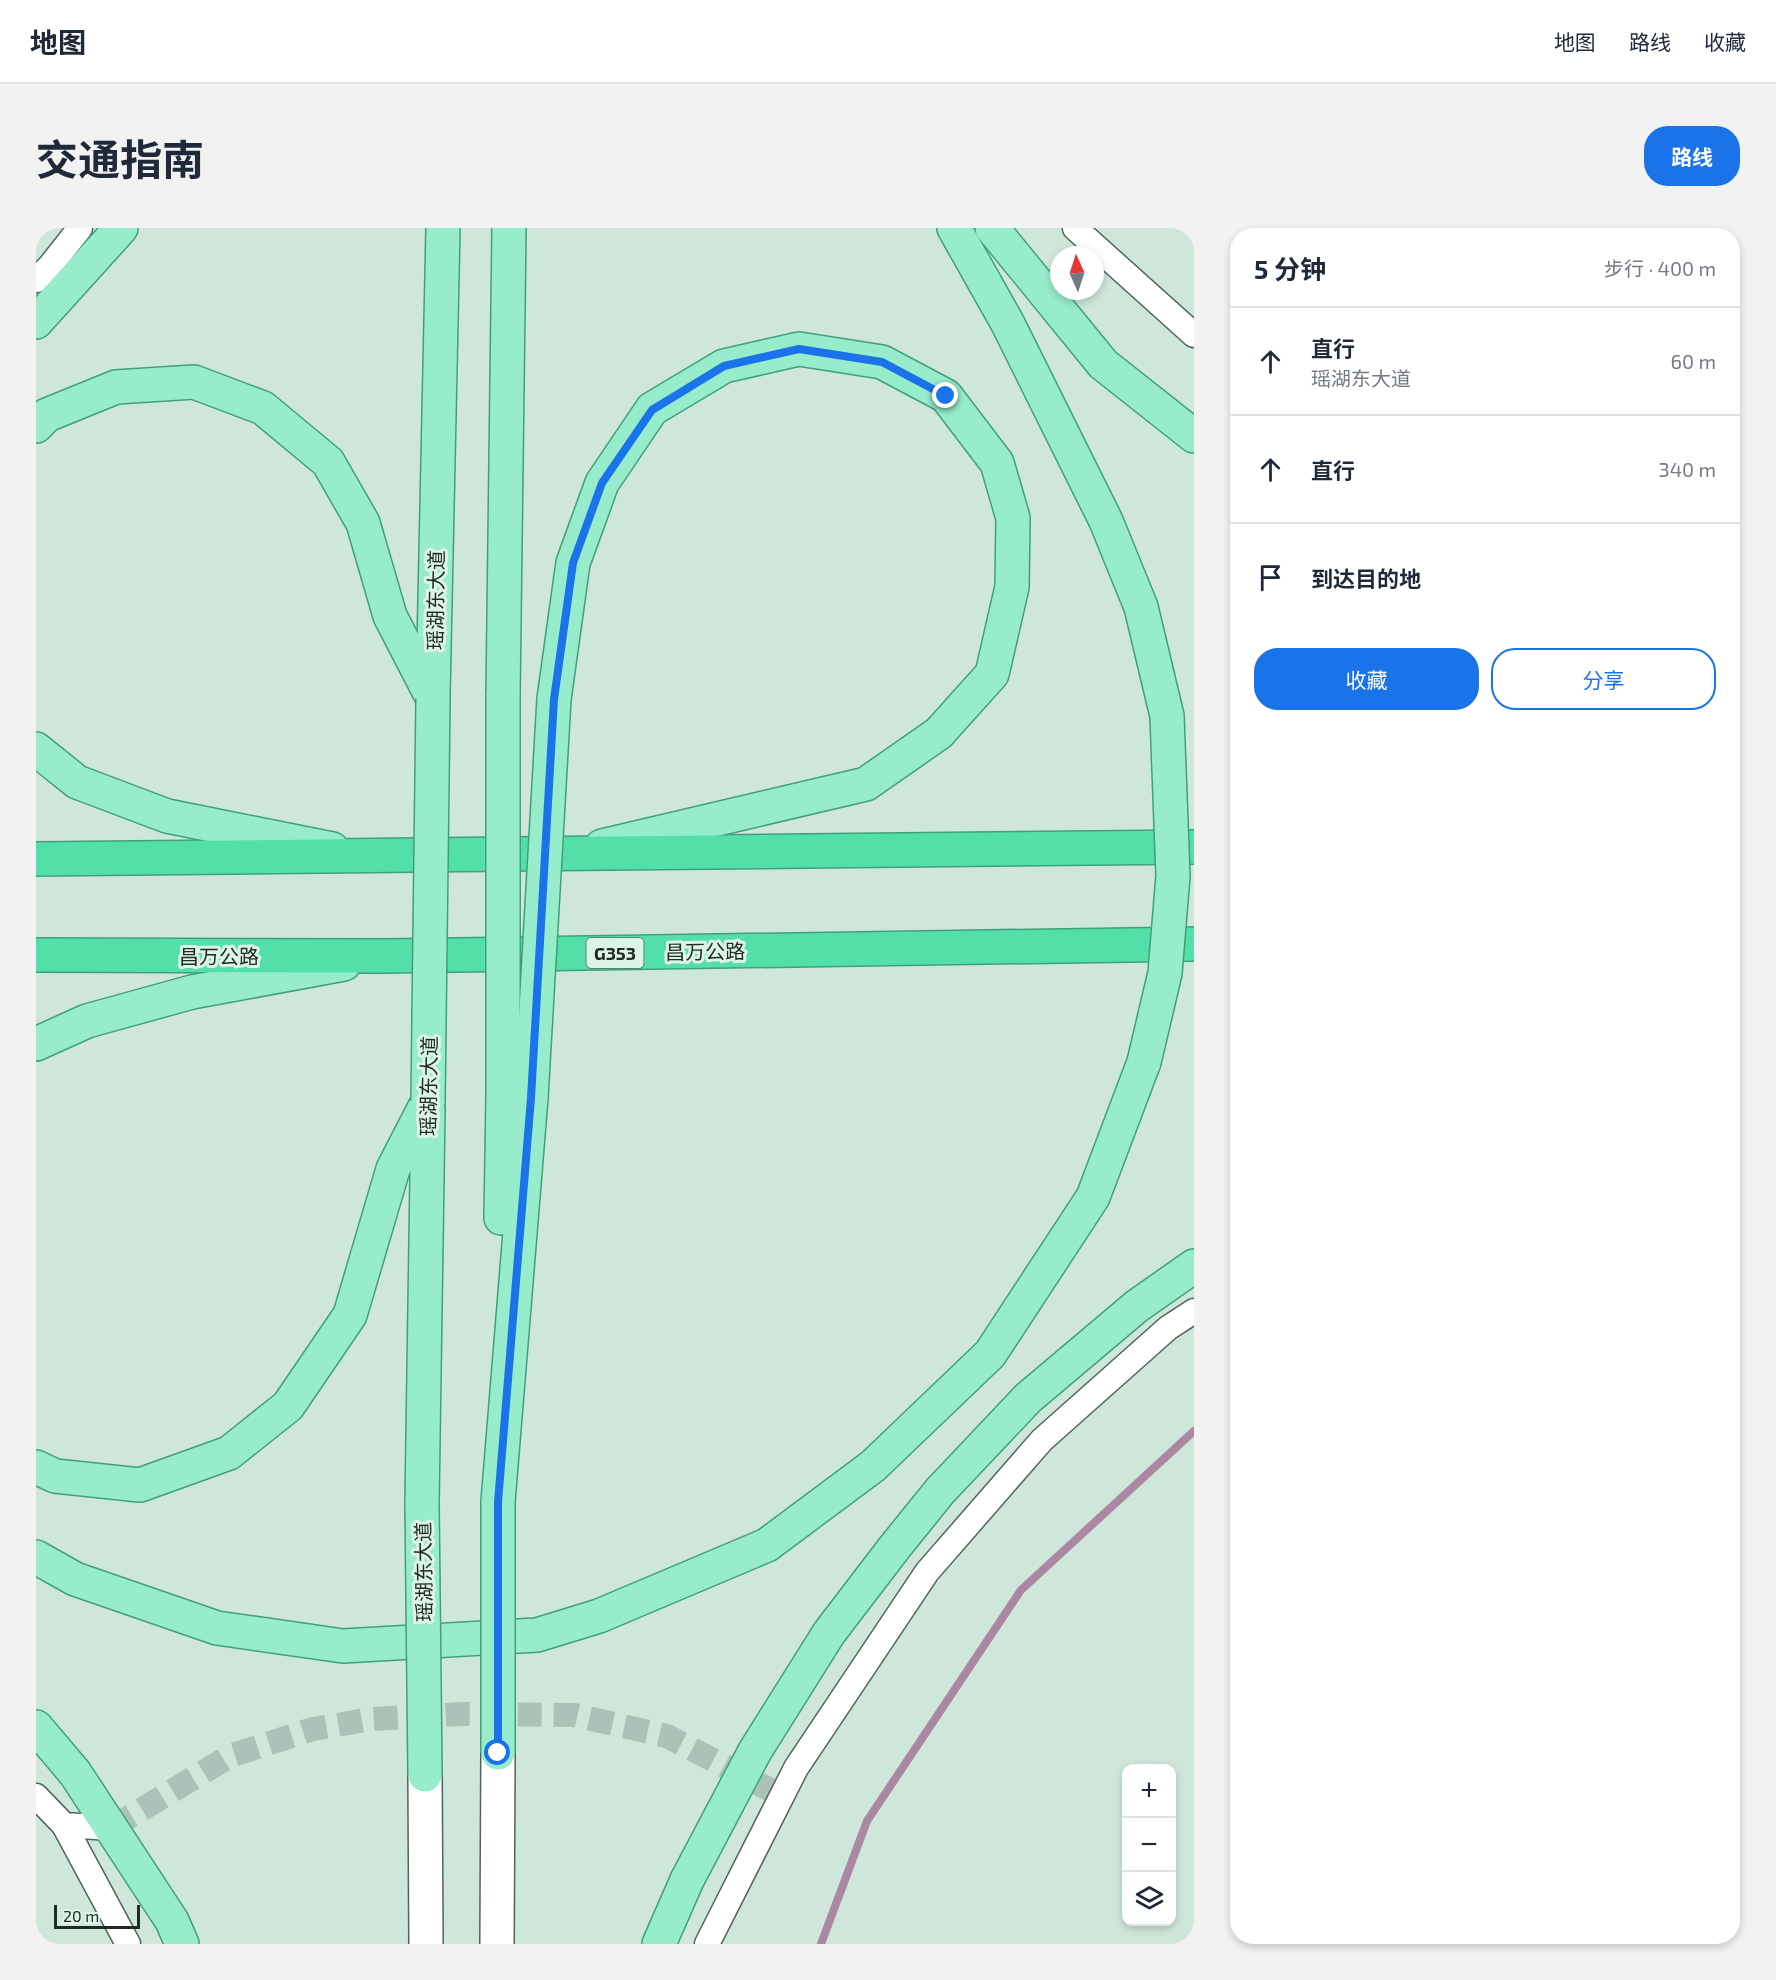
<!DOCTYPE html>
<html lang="zh">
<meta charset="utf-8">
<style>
:root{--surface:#fff;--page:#f2f2f3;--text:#1f2937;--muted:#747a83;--line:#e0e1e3;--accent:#1a73e8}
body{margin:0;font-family:"Exo 2","Noto Sans SC",sans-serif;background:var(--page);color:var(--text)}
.controls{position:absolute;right:18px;bottom:18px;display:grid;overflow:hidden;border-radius:12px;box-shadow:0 3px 9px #0003}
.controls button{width:54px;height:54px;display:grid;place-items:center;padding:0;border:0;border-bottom:2px solid var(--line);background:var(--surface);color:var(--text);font:30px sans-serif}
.compass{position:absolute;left:1014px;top:18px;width:54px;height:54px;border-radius:50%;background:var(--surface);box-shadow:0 3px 9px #0003;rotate:357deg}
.scale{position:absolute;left:18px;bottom:15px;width:86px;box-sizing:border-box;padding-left:6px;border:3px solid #212a25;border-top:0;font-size:16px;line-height:21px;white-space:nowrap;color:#212a25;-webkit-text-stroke:4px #dcf4e8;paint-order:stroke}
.stop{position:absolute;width:18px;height:18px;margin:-14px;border:4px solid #1a73e8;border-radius:50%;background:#fff}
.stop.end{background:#1a73e8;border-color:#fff;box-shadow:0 2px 6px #0008}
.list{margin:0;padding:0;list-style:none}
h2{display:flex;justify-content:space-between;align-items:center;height:78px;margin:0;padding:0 24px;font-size:26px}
h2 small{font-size:20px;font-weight:400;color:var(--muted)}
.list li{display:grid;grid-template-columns:39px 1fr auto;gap:18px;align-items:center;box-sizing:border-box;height:108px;padding:0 24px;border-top:2px solid var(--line)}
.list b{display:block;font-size:22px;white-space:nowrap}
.list p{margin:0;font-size:20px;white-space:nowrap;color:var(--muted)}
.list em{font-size:20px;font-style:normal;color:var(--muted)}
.actions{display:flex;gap:12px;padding:18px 24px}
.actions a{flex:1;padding:14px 0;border:2px solid var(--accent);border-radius:24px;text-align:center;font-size:21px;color:var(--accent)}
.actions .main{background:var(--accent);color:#fff}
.icon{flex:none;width:33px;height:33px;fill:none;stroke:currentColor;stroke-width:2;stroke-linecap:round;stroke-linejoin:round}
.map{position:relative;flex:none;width:1158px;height:1716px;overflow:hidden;border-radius:24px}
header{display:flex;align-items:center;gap:36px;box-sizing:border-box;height:84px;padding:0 30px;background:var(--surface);border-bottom:2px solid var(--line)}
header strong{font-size:28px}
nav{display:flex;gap:33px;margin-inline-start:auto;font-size:21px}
.intro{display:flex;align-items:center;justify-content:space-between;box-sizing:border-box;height:144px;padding:0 36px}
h1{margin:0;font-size:42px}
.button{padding:15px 27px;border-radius:24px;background:var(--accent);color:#fff;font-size:21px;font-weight:700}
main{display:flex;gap:36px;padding:0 36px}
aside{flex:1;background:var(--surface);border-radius:24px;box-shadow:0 3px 9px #0003}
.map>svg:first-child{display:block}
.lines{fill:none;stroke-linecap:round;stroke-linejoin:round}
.stream{stroke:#ac87a2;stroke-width:8}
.street-tunnel{stroke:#acc1b7;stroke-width:24;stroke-dasharray:24 12;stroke-linecap:butt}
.street-casing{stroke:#50655a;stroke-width:27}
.secondary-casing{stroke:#50655a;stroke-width:36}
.primary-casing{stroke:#41a07a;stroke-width:36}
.highway-casing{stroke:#41a07a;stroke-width:36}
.street{stroke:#fff;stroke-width:24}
.secondary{stroke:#fff;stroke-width:33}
.primary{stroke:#97eccb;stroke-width:33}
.highway{stroke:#52dfa8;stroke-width:33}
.primary-bridge-casing{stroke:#41a07a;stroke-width:36;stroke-linecap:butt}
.primary-bridge{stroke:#97eccb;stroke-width:33}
.route{stroke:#1a73e8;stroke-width:8}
.labels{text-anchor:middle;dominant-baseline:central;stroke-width:6;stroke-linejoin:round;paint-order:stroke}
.shield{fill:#dcf4e8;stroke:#596760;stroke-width:1.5}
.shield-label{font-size:18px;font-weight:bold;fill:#212a25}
.street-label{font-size:20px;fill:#212a25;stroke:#dcf4e8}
</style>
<header>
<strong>地图</strong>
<nav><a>地图</a><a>路线</a><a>收藏</a></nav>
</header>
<div class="intro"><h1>交通指南</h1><a class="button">路线</a></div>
<main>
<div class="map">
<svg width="1158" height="1716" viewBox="0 0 1158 1716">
<rect width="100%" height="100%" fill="#cfe7db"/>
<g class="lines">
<!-- stream -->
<path class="stream" d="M785,1716L831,1593L985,1362L1158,1203"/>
<!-- street-tunnel -->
<path class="street-tunnel" d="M75,1600L194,1528L277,1501L336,1491L425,1486L538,1487L631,1508L746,1568"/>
<defs>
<g id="street">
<path d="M1039,0L1158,107"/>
<path d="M0,52L14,38L44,0"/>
<path d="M0,1568L28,1597L75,1600"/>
<path d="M28,1597L92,1716"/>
<path d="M671,1716L760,1540L891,1344L1006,1212L1132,1100L1158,1083"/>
</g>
<g id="secondary">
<path d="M389,1547L390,1716"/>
<path d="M461,1716L462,1525"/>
</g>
<g id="primary">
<path d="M918,0L972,96L1070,293L1105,379L1131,488"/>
<path d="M956,0L1067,136L1158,208"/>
<path d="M0,94L85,0"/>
<path d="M0,198L11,187L80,159L158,154L227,180L292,234L327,295L354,388L397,471"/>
<path d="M397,466L407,0"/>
<path d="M467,468L473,0"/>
<path d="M518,471L537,335L566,255L616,181L688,138L763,121L846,134L910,168L961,235L977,290L976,359L956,446L903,505L830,556L566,618"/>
<path d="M0,521L41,554L131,588L296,621"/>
<path d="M0,816L51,793L156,764L308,736"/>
<path d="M465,990L467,869"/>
<path d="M0,1239L19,1248L104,1257L193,1225L252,1178L314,1087L357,941L392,873"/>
<path d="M462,1274L495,870"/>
<path d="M386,1275L392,881"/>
<path d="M0,1329L39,1351L181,1400L307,1418L501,1407L563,1388L731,1317L837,1238L954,1126L1057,969L1108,834"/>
<path d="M0,1499L39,1545L136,1693L146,1716"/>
<path d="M623,1716L651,1652L719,1523L793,1405L858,1320L904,1263L992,1170L1101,1078L1158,1038"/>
</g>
<g id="highway">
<path d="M0,631L1158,619"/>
<path d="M0,727L348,728L1158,716"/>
</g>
</defs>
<!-- street casing -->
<use href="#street" class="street-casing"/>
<!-- secondary casing -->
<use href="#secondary" class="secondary-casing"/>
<!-- primary casing -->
<use href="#primary" class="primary-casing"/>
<!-- highway casing -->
<use href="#highway" class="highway-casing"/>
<!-- street -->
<use href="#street" class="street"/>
<!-- secondary -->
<use href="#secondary" class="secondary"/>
<!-- primary -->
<use href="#primary" class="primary"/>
<!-- highway -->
<use href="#highway" class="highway"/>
<defs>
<g id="primary-bridge">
<path d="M1108,834L1129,745L1137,648L1131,488"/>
<path d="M467,869V468"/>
<path d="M495,870L518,471"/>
<path d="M392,873L397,471"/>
<path d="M386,1275L389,1547"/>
<path d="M462,1525V1274"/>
</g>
</defs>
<!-- primary-bridge casing -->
<use href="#primary-bridge" class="primary-bridge-casing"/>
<!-- primary-bridge -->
<use href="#primary-bridge" class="primary-bridge"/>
</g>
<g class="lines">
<!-- route -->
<path class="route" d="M462,1525V1274L495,870L518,471L537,335L566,255L616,182L688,138L763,121L846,134L910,168"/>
</g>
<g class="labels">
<!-- shield labels -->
<rect class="shield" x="550.5" y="710" width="57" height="30" rx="4.5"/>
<g class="shield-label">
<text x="579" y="725">G353</text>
</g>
<!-- street labels -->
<g class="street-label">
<text transform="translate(399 372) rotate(-89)">瑶湖东大道</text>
<text transform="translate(669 723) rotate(-1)">昌万公路</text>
<text x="183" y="728">昌万公路</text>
<text transform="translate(392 858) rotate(-89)">瑶湖东大道</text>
<text transform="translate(387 1344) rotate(-91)">瑶湖东大道</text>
</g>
</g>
</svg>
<div class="controls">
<button>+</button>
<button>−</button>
<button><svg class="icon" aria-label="layers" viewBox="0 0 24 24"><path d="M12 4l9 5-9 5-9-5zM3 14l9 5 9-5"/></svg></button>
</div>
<svg class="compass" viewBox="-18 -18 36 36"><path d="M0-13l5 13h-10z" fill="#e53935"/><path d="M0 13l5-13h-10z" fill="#747a83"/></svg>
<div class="scale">20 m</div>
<div class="stop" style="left:462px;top:1525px"></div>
<div class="stop end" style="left:910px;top:168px"></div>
</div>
<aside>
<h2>5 分钟<small>步行 · 400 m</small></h2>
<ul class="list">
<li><svg class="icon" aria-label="ahead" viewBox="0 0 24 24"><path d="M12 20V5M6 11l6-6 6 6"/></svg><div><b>直行</b><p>瑶湖东大道</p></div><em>60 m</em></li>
<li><svg class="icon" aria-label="ahead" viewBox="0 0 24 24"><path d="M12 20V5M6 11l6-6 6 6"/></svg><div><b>直行</b></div><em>340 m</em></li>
<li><svg class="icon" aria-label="arrive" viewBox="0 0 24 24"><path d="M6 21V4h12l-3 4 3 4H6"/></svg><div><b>到达目的地</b></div></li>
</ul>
<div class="actions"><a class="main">收藏</a><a>分享</a></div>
</aside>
</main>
